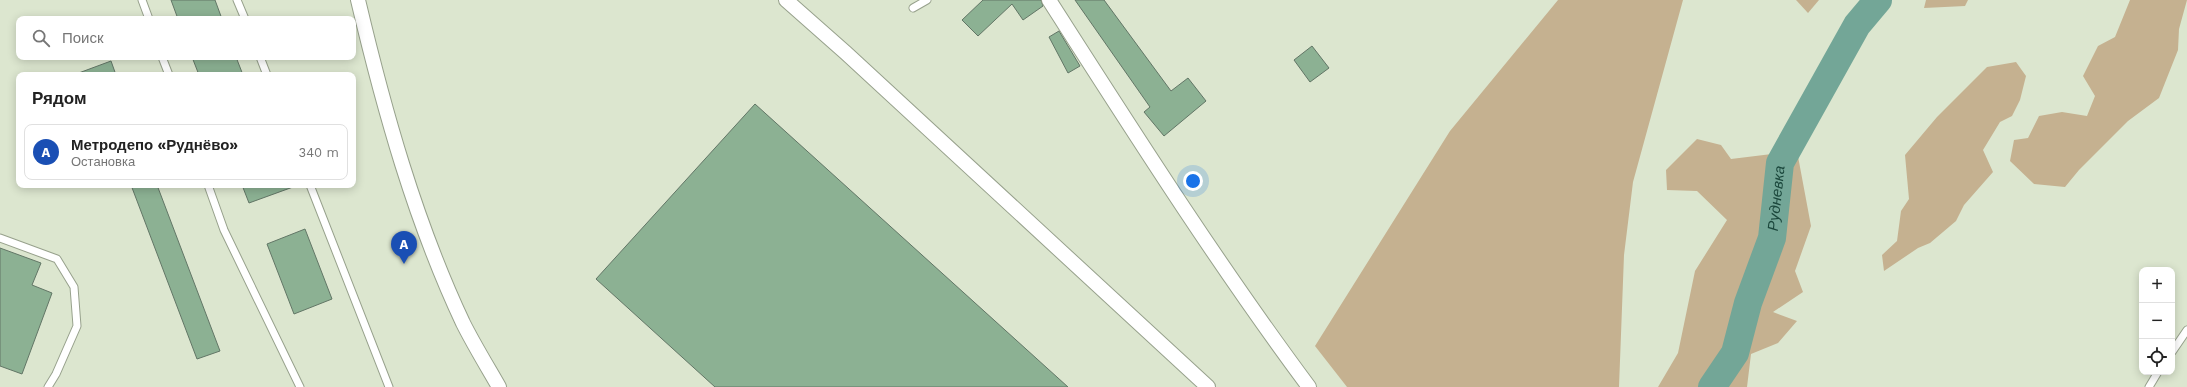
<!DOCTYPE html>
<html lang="ru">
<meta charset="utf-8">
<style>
:root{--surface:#fff;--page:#f6f6f6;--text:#222;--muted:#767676;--line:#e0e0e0;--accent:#0b8043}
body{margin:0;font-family:"Work Sans",sans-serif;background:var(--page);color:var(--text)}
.controls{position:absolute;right:12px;bottom:12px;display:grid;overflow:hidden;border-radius:8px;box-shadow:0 2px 10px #0003}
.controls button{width:36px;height:36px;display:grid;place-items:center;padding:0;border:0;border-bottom:1px solid var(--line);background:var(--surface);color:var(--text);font:20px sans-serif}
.you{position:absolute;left:1193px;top:181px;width:14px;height:14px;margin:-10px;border:3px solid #fff;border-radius:50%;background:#1a73e8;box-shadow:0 0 0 6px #1a73e833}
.badge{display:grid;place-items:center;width:26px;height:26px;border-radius:50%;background:var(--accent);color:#fff;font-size:13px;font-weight:700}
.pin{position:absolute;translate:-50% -33px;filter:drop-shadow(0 1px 2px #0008)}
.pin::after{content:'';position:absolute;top:21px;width:14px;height:12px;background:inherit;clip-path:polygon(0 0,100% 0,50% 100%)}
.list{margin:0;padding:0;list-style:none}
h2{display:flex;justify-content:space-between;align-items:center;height:52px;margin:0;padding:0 16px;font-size:17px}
h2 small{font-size:13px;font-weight:400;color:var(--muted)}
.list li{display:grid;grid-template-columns:26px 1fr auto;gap:12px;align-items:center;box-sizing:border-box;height:56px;margin:0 8px 8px;padding:0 8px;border:1px solid var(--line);border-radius:8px}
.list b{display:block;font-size:15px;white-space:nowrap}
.list p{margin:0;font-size:13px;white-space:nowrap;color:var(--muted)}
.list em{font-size:13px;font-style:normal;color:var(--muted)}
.icon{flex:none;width:22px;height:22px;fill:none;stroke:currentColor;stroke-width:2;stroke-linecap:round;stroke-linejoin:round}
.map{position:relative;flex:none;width:2187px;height:387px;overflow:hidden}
.search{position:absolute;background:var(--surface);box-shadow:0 2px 10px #0003;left:16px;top:16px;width:340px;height:44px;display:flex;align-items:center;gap:10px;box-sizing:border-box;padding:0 14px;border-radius:8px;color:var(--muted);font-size:15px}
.panel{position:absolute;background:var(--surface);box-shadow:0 2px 10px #0003;left:16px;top:72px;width:340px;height:116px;border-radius:8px}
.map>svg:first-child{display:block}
.green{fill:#c5b190}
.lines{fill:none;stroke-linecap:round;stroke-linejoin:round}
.river{stroke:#73a697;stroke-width:28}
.building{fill:#8cb193;stroke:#627666}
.lane-casing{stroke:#97a18c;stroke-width:9}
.street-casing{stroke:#97a18c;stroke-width:16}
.lane{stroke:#fff;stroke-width:7}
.street{stroke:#fff;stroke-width:14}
.labels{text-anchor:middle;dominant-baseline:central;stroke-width:3.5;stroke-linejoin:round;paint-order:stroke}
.water-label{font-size:15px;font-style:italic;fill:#1b473c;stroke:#e9f4dc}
</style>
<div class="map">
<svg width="2187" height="387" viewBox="0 0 2187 387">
<rect width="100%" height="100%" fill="#dce6cf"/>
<!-- green -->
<g class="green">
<path d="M1558,0H1683L1633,182L1624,255L1619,387H1347L1315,346L1450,131Z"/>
<path d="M1796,0H1819L1808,13Z"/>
<path d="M1926,0H1968L1965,6L1924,8Z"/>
<path d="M2130,0H2187L2179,29L2178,50L2159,98L2128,121L2079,170L2065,187L2034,184L2010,161L2014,140L2028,138L2039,116L2062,112L2087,116L2095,96L2083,76L2098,46L2115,37Z"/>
<path d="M2016,62L2026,76L2020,100L2012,116L2000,122L1983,150L1993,172L1964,205L1956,221L1930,243L1918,248L1884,271L1882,255L1897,241L1901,211L1909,199L1905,155L1937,117L1987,67Z"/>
<path d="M1697,139L1721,145L1731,159L1797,151L1811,226L1795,271L1803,292L1773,312L1797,321L1778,343L1751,354L1747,387H1658L1678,353L1695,271L1727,220L1697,191L1667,190L1666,170Z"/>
</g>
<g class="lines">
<!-- river -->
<path class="river" id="s1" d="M1712,387L1735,353L1748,303L1772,238L1780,163L1857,25L1878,0"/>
</g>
<!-- building -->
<g class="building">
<path d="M171,0H215L222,19H178Z"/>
<path d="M983,0H1041L1043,6L1023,20L1012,4L978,36L962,20Z"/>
<path d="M1075,0H1104L1171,91L1188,78L1206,101L1164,136L1144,112L1150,107Z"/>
<path d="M1059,31L1080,66L1068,73L1049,37Z"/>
<path d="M1312,46L1329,68L1310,82L1294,60Z"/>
<path d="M192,57H236L243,75H199Z"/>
<path d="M111,61L116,75H77L76,74Z"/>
<path d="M755,104L1068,387H715L596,279Z"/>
<path d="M131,185H157L220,351L197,359Z"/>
<path d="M242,185H293V187L249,203Z"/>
<path d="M305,229L332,299L294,314L267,244Z"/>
<path d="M0,248L41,263L32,285L52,293L22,374L0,366Z"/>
</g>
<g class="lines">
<defs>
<g id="lane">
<path d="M142,0L149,19"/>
<path d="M237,0L245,19"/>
<path d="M913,8L927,0"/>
<path d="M162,57L169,75"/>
<path d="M260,57L267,75"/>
<path d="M208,185L224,230L300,387"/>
<path d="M310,185L389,387"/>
<path d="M0,238L57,259L74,287L77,326L56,374L48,387"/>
<path d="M2172,352L2187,330"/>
<path d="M2149,387L2158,372"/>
</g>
<g id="street">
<path d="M358,0C384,110 415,221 463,323C474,345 487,366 499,387"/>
<path d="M786,0L846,53L1208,387"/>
<path d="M1049,0C1133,131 1216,262 1309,387"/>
</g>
</defs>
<!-- lane casing -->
<use href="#lane" class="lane-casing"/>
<!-- street casing -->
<use href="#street" class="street-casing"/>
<!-- lane -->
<use href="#lane" class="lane"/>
<!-- street -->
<use href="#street" class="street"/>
</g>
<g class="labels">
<!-- water labels -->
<g class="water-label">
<text stroke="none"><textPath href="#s1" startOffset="202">Рудневка</textPath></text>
</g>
</g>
</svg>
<div class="controls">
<button>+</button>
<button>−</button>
<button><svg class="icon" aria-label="locate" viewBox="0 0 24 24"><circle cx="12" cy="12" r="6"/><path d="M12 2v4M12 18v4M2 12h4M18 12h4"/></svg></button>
</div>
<div class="you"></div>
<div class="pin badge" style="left:404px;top:264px;background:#1a4fb4">A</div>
<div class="search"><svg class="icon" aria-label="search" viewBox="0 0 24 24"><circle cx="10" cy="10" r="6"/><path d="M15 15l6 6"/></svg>Поиск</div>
<section class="panel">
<h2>Рядом<small></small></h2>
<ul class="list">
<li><span class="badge" style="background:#1a4fb4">A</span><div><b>Метродепо «Руднёво»</b><p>Остановка</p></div><em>340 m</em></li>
</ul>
</section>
</div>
